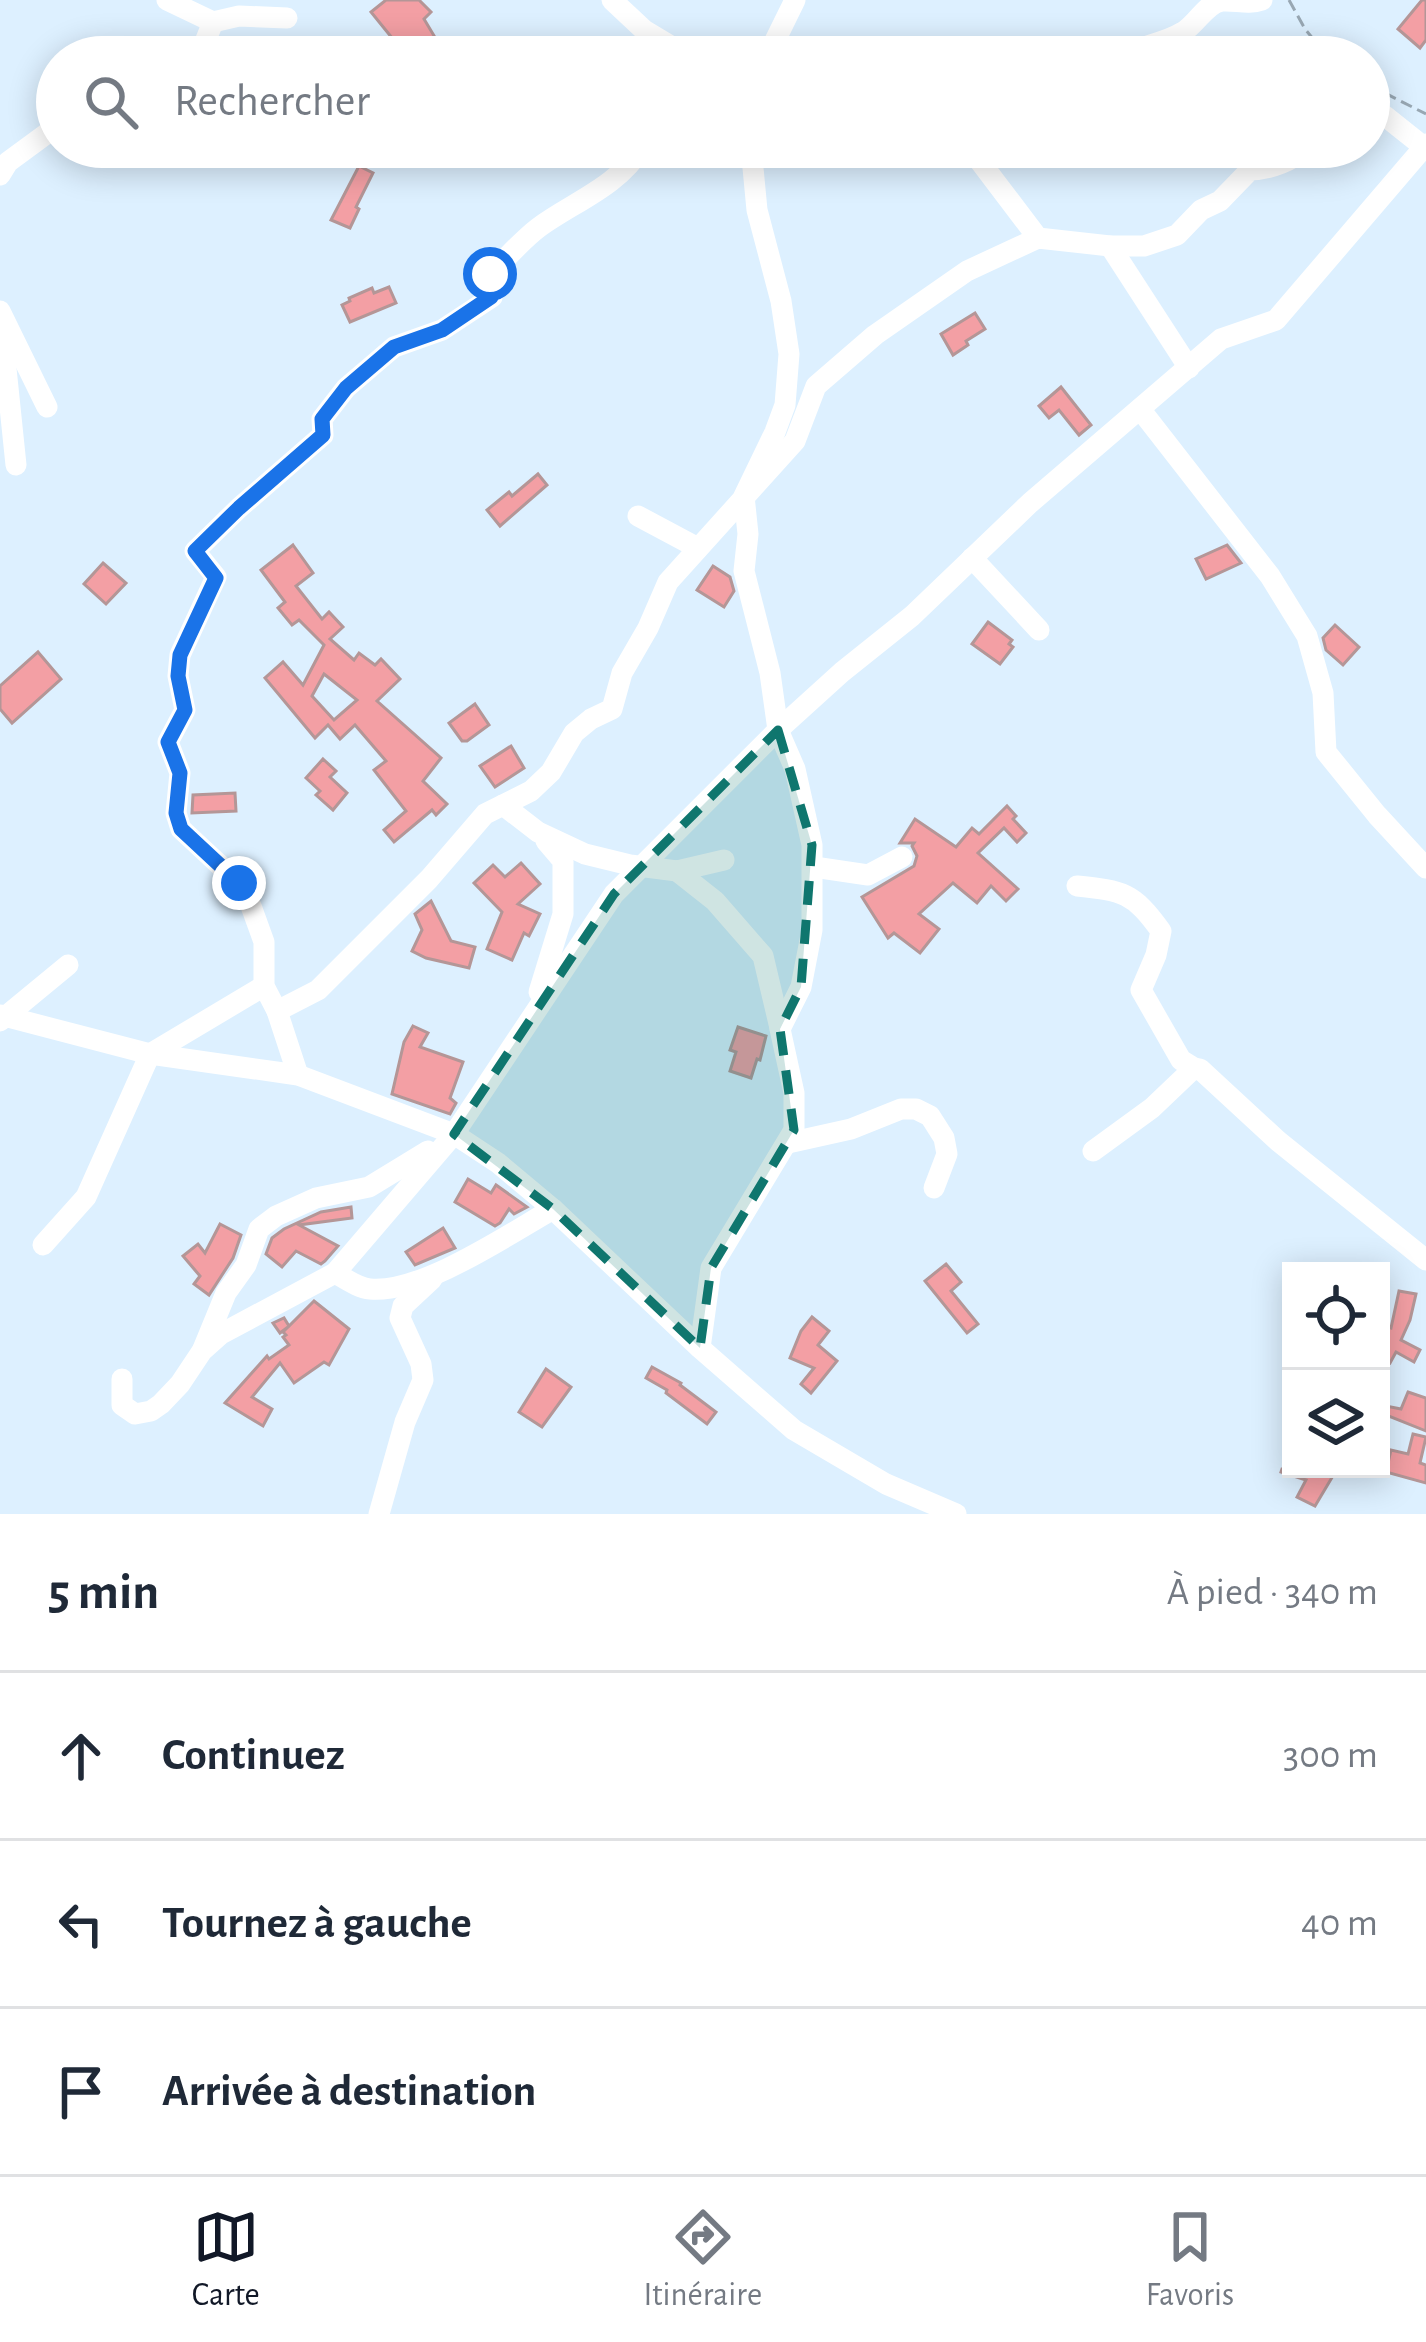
<!DOCTYPE html>
<html lang="fr">
<meta charset="utf-8">
<style>
:root{--surface:#fff;--page:#f2f2f3;--text:#1f2937;--muted:#747a83;--line:#e0e1e3;--accent:#111827}
body{margin:0;font-family:"Alegreya Sans",sans-serif;background:var(--page);color:var(--text)}
.controls{position:absolute;right:36px;bottom:36px;display:grid;overflow:hidden;border-radius:0px;box-shadow:0 6px 30px #0003}
.controls button{width:108px;height:108px;display:grid;place-items:center;padding:0;border:0;border-bottom:3px solid var(--line);background:var(--surface);color:var(--text);font:60px sans-serif}
.stop{position:absolute;width:36px;height:36px;margin:-27px;border:9px solid #1a73e8;border-radius:50%;background:#fff}
.stop.end{background:#1a73e8;border-color:#fff;box-shadow:0 3px 12px #0008}
.list{margin:0;padding:0;list-style:none}
h2{display:flex;justify-content:space-between;align-items:center;height:156px;margin:0;padding:0 48px;font-size:51px}
h2 small{font-size:39px;font-weight:400;color:var(--muted)}
.list li{display:grid;grid-template-columns:78px 1fr auto;gap:36px;align-items:center;box-sizing:border-box;height:168px;padding:0 48px;border-top:3px solid var(--line)}
.list b{display:block;font-size:45px;white-space:nowrap}
.list em{font-size:39px;font-style:normal;color:var(--muted)}
.icon{flex:none;width:66px;height:66px;fill:none;stroke:currentColor;stroke-width:2;stroke-linecap:round;stroke-linejoin:round}
.map{position:relative;flex:none;width:1426px;height:1514px;overflow:hidden}
.search{position:absolute;background:var(--surface);box-shadow:0 6px 30px #0003;left:36px;right:36px;top:36px;height:132px;display:flex;align-items:center;gap:30px;box-sizing:border-box;padding:0 42px;border-radius:66px;color:var(--muted);font-size:45px}
.sheet{height:660px;background:var(--surface)}
nav{display:flex;justify-content:space-around;align-items:center;box-sizing:border-box;height:168px;border-top:3px solid var(--line);background:var(--surface);font-size:33px;color:var(--muted)}
nav a{display:grid;justify-items:center;gap:6px}
nav .on{color:var(--accent)}
.map>svg:first-child{display:block}
.building{fill:#f39fa4;stroke:#b49697;stroke-width:3;fill-rule:evenodd}
.lines{fill:none;stroke-linecap:round;stroke-linejoin:round}
.path{stroke:#98a7b3;stroke-width:3;stroke-dasharray:12 6;stroke-linecap:butt}
.minor{stroke:#fff;stroke-width:21}
.route{stroke:#1a73e8;stroke-width:15}
.marked{fill:#0f766e;fill-opacity:0.2;stroke:#0f766e;stroke-width:9;stroke-dasharray:24 15;stroke-linejoin:round}
</style>
<div class="map">
<svg width="1426" height="1514" viewBox="0 0 1426 1514">
<rect width="100%" height="100%" fill="#ddf0ff"/>
<!-- building -->
<g class="building">
<path d="M386,0H419L431,12L424,19L436,39L412,57H393L401,49L371,12Z"/>
<path d="M1422,0H1426V40L1420,48L1398,29Z"/>
<path d="M359,166L373,173L356,207L359,209L350,228L331,220Z"/>
<path d="M389,287L396,303L350,322L342,305L350,301L349,298L372,288L374,293Z"/>
<path d="M975,313L985,329L966,341L968,345L953,355L941,334Z"/>
<path d="M1061,387L1091,425L1079,435L1059,410L1049,418L1039,406Z"/>
<path d="M538,474L547,485L500,526L487,510L509,492L512,496Z"/>
<path d="M293,545L313,573L296,586L322,619L329,612L343,627L330,639L354,660L359,653L375,665L381,659L400,679L377,701L441,758L423,781L447,804L436,815L432,810L394,842L384,830L406,811L374,770L386,761L355,725L340,739L328,725L315,738L265,678L283,662L303,685L324,645L299,620L292,625L278,608L285,602L261,570ZM324,674L357,700L334,720L312,696Z"/>
<path d="M1227,545L1241,563L1206,579L1196,559Z"/>
<path d="M103,563L126,583L106,604L84,584Z"/>
<path d="M713,566L730,577L734,591L724,607L697,590Z"/>
<path d="M988,622L1012,640L1009,644L1013,647L1000,664L972,644Z"/>
<path d="M1335,625L1359,647L1343,665L1326,650L1323,638Z"/>
<path d="M38,652L61,679L12,723L0,709V686Z"/>
<path d="M475,704L489,725L467,741H462L449,723Z"/>
<path d="M511,746L524,768L495,787L480,766Z"/>
<path d="M323,759L336,771L330,777L347,793L333,810L316,795L320,791L306,778Z"/>
<path d="M235,793L236,811L192,813L193,795Z"/>
<path d="M1007,806L1016,816L1013,819L1026,833L1017,842L1004,828L978,853L1018,889L1006,901L991,886L977,903L953,883L919,914L939,929L920,953L894,933L888,938L862,897L914,866L917,856L912,846L914,843H900L915,819L956,847L972,828L979,834Z"/>
<path d="M521,863L540,884L518,904L540,914L529,936L524,933L512,960L487,949L502,912L474,883L493,865L505,877Z"/>
<path d="M431,901L451,941L475,947L469,968L426,958L412,951L422,930L415,914Z"/>
<path d="M413,1026L428,1033L420,1047L463,1062L450,1098L456,1103L450,1114L392,1094L404,1042Z"/>
<path d="M738,1027L766,1036L760,1060L757,1059L751,1078L730,1071L736,1052L730,1050Z"/>
<path d="M468,1179L491,1193L496,1185L527,1207L514,1214L509,1209L500,1223L495,1226L455,1202Z"/>
<path d="M351,1207L352,1218L299,1225L338,1246L325,1261L321,1264L296,1251L282,1267L266,1254L272,1238L284,1229L321,1212Z"/>
<path d="M220,1224L241,1235L233,1258L209,1295L194,1284L200,1276L183,1256L198,1244L205,1253Z"/>
<path d="M443,1228L455,1248L415,1265L406,1252Z"/>
<path d="M946,1264L961,1282L951,1291L978,1324L967,1333L925,1281Z"/>
<path d="M1399,1291L1416,1294L1410,1320L1401,1340L1420,1350L1414,1362L1396,1352L1390,1363L1381,1359V1337L1386,1326L1391,1328Z"/>
<path d="M314,1301L349,1329L329,1365L324,1362L294,1383L280,1363L252,1397L272,1409L263,1426L225,1403L267,1356L269,1359L289,1345L283,1337L286,1335L283,1332L288,1327L280,1333L273,1323L284,1318L289,1326Z"/>
<path d="M812,1317L829,1331L818,1345L837,1361L811,1393L801,1384L814,1368L790,1358L801,1331Z"/>
<path d="M652,1367L681,1383L680,1385L716,1412L707,1424L666,1393L667,1390L646,1378Z"/>
<path d="M546,1369L571,1387L542,1427L519,1412Z"/>
<path d="M1408,1392L1426,1398V1431L1381,1413V1405L1401,1409Z"/>
<path d="M1413,1434L1426,1437L1420,1463L1426,1465V1483L1386,1472L1391,1450L1408,1454Z"/>
<path d="M1282,1469H1337L1315,1506L1297,1497L1306,1480L1281,1472Z"/>
</g>
<g class="lines">
<!-- path -->
<g class="path">
<path d="M1289,0L1305,29L1328,57"/>
<path d="M1369,85L1426,114"/>
</g>
<!-- minor -->
<g class="minor">
<path d="M167,0L213,22L239,16L287,18"/>
<path d="M612,0L644,30L689,57"/>
<path d="M199,57L213,22"/>
<path d="M767,57L795,0"/>
<path d="M1118,57C1139,46 1164,44 1183,32C1197,24 1206,3 1222,1C1237,0 1247,5 1262,0"/>
<path d="M1369,113L1372,111L1385,116L1424,147L1426,144"/>
<path d="M969,147L1038,238"/>
<path d="M0,175L8,162L57,126"/>
<path d="M1110,246L1189,368"/>
<path d="M0,311L47,407"/>
<path d="M0,340L4,349L16,465"/>
<path d="M1140,409L1270,576L1307,636L1323,693L1326,752L1377,815L1426,868"/>
<path d="M638,516L698,548"/>
<path d="M972,558L1039,630"/>
<path d="M503,805L538,832L585,854L630,865L677,871L724,860"/>
<path d="M814,867L868,875L902,857"/>
<path d="M677,871L715,901L763,956L780,1028"/>
<path d="M1077,886C1123,891 1133,892 1161,931L1156,955L1141,990L1181,1060L1194,1068"/>
<path d="M539,992L563,914V861L546,841"/>
<path d="M277,1011L318,990L429,879L485,814L531,791L551,772L574,733L591,719L612,709L622,673L648,628L668,582L795,441L816,386L875,335L967,271L1038,238L1110,246H1144L1177,235L1201,210L1220,201L1250,170C1274,169 1290,161 1309,147"/>
<path d="M0,1015L150,1054L298,1075L454,1134L498,1163L553,1209"/>
<path d="M0,1021L68,965"/>
<path d="M298,1075L277,1011L264,986V942L251,906L239,883L181,829L176,813L180,773L168,742L185,710L178,676L180,655L216,577L195,551L239,508L323,435L322,419L346,388L394,347L442,330L492,297L490,274C506,259 521,241 538,228C573,202 618,187 642,147"/>
<path d="M788,1143L851,1129L901,1109H916L930,1116L944,1138L947,1154L934,1188"/>
<path d="M1093,1151L1152,1108L1194,1068L1200,1069L1278,1141L1426,1260"/>
<path d="M43,1245L86,1197L150,1054L264,986"/>
<path d="M335,1273C346,1279 358,1288 370,1289C421,1294 509,1234 553,1209L700,1348L794,1430L886,1484L956,1514"/>
<path d="M700,1348L711,1268L794,1130V1093L780,1029L801,987L812,930V845L795,769L778,730L770,673L744,571L748,534L744,496L775,432L785,405L789,354L781,301L757,210L751,147"/>
<path d="M203,1349L226,1293L246,1265L259,1229L276,1216L316,1198L369,1187L428,1151"/>
<path d="M122,1379V1405L135,1414L151,1411L161,1404L180,1384L202,1351L221,1334L335,1273L454,1134L614,894L778,730L842,672L912,616L1030,503L1221,339L1276,320L1424,147"/>
<path d="M379,1514L405,1422L423,1380L421,1364L400,1318L403,1306L432,1279"/>
</g>
</g>
<g class="lines">
<!-- route -->
<path class="route" d="M239,883L181,829L176,813L180,773L168,742L185,710L178,676L180,655L216,578L195,551L239,508L323,435L322,419L346,388L394,347L442,330L491,297L490,274"/>
</g>
<!-- marked area -->
<path class="marked" d="M778,730L812,845L801,987L780,1029L794,1130L711,1268L700,1348L553,1209L454,1134L614,894Z"/>
</svg>
<div class="controls">
<button><svg class="icon" aria-label="locate" viewBox="0 0 24 24"><circle cx="12" cy="12" r="6"/><path d="M12 2v4M12 18v4M2 12h4M18 12h4"/></svg></button>
<button><svg class="icon" aria-label="layers" viewBox="0 0 24 24"><path d="M12 4l9 5-9 5-9-5zM3 14l9 5 9-5"/></svg></button>
</div>
<div class="stop" style="left:490px;top:274px"></div>
<div class="stop end" style="left:239px;top:883px"></div>
<div class="search"><svg class="icon" aria-label="search" viewBox="0 0 24 24"><circle cx="10" cy="10" r="6"/><path d="M15 15l6 6"/></svg>Rechercher</div>
</div>
<section class="sheet">
<h2>5 min<small>À pied · 340 m</small></h2>
<ul class="list">
<li><svg class="icon" aria-label="ahead" viewBox="0 0 24 24"><path d="M12 20V5M6 11l6-6 6 6"/></svg><div><b>Continuez</b></div><em>300 m</em></li>
<li><svg class="icon" aria-label="left" viewBox="0 0 24 24"><path d="M17 20v-9H6M10 6l-5 5 5 5"/></svg><div><b>Tournez à gauche</b></div><em>40 m</em></li>
<li><svg class="icon" aria-label="arrive" viewBox="0 0 24 24"><path d="M6 21V4h12l-3 4 3 4H6"/></svg><div><b>Arrivée à destination</b></div></li>
</ul>
</section>
<nav>
<a class="on"><svg class="icon" aria-label="map" viewBox="0 0 24 24"><path d="M3 6l6-2 6 2 6-2v14l-6 2-6-2-6 2zM9 4v14M15 6v14"/></svg>Carte</a>
<a><svg class="icon" aria-label="directions" viewBox="0 0 24 24"><path d="M12 3l9 9-9 9-9-9zM9 14v-3h6M13 9l2 2-2 2"/></svg>Itinéraire</a>
<a><svg class="icon" aria-label="saved" viewBox="0 0 24 24"><path d="M7 4h10v16l-5-4-5 4z"/></svg>Favoris</a>
</nav>
